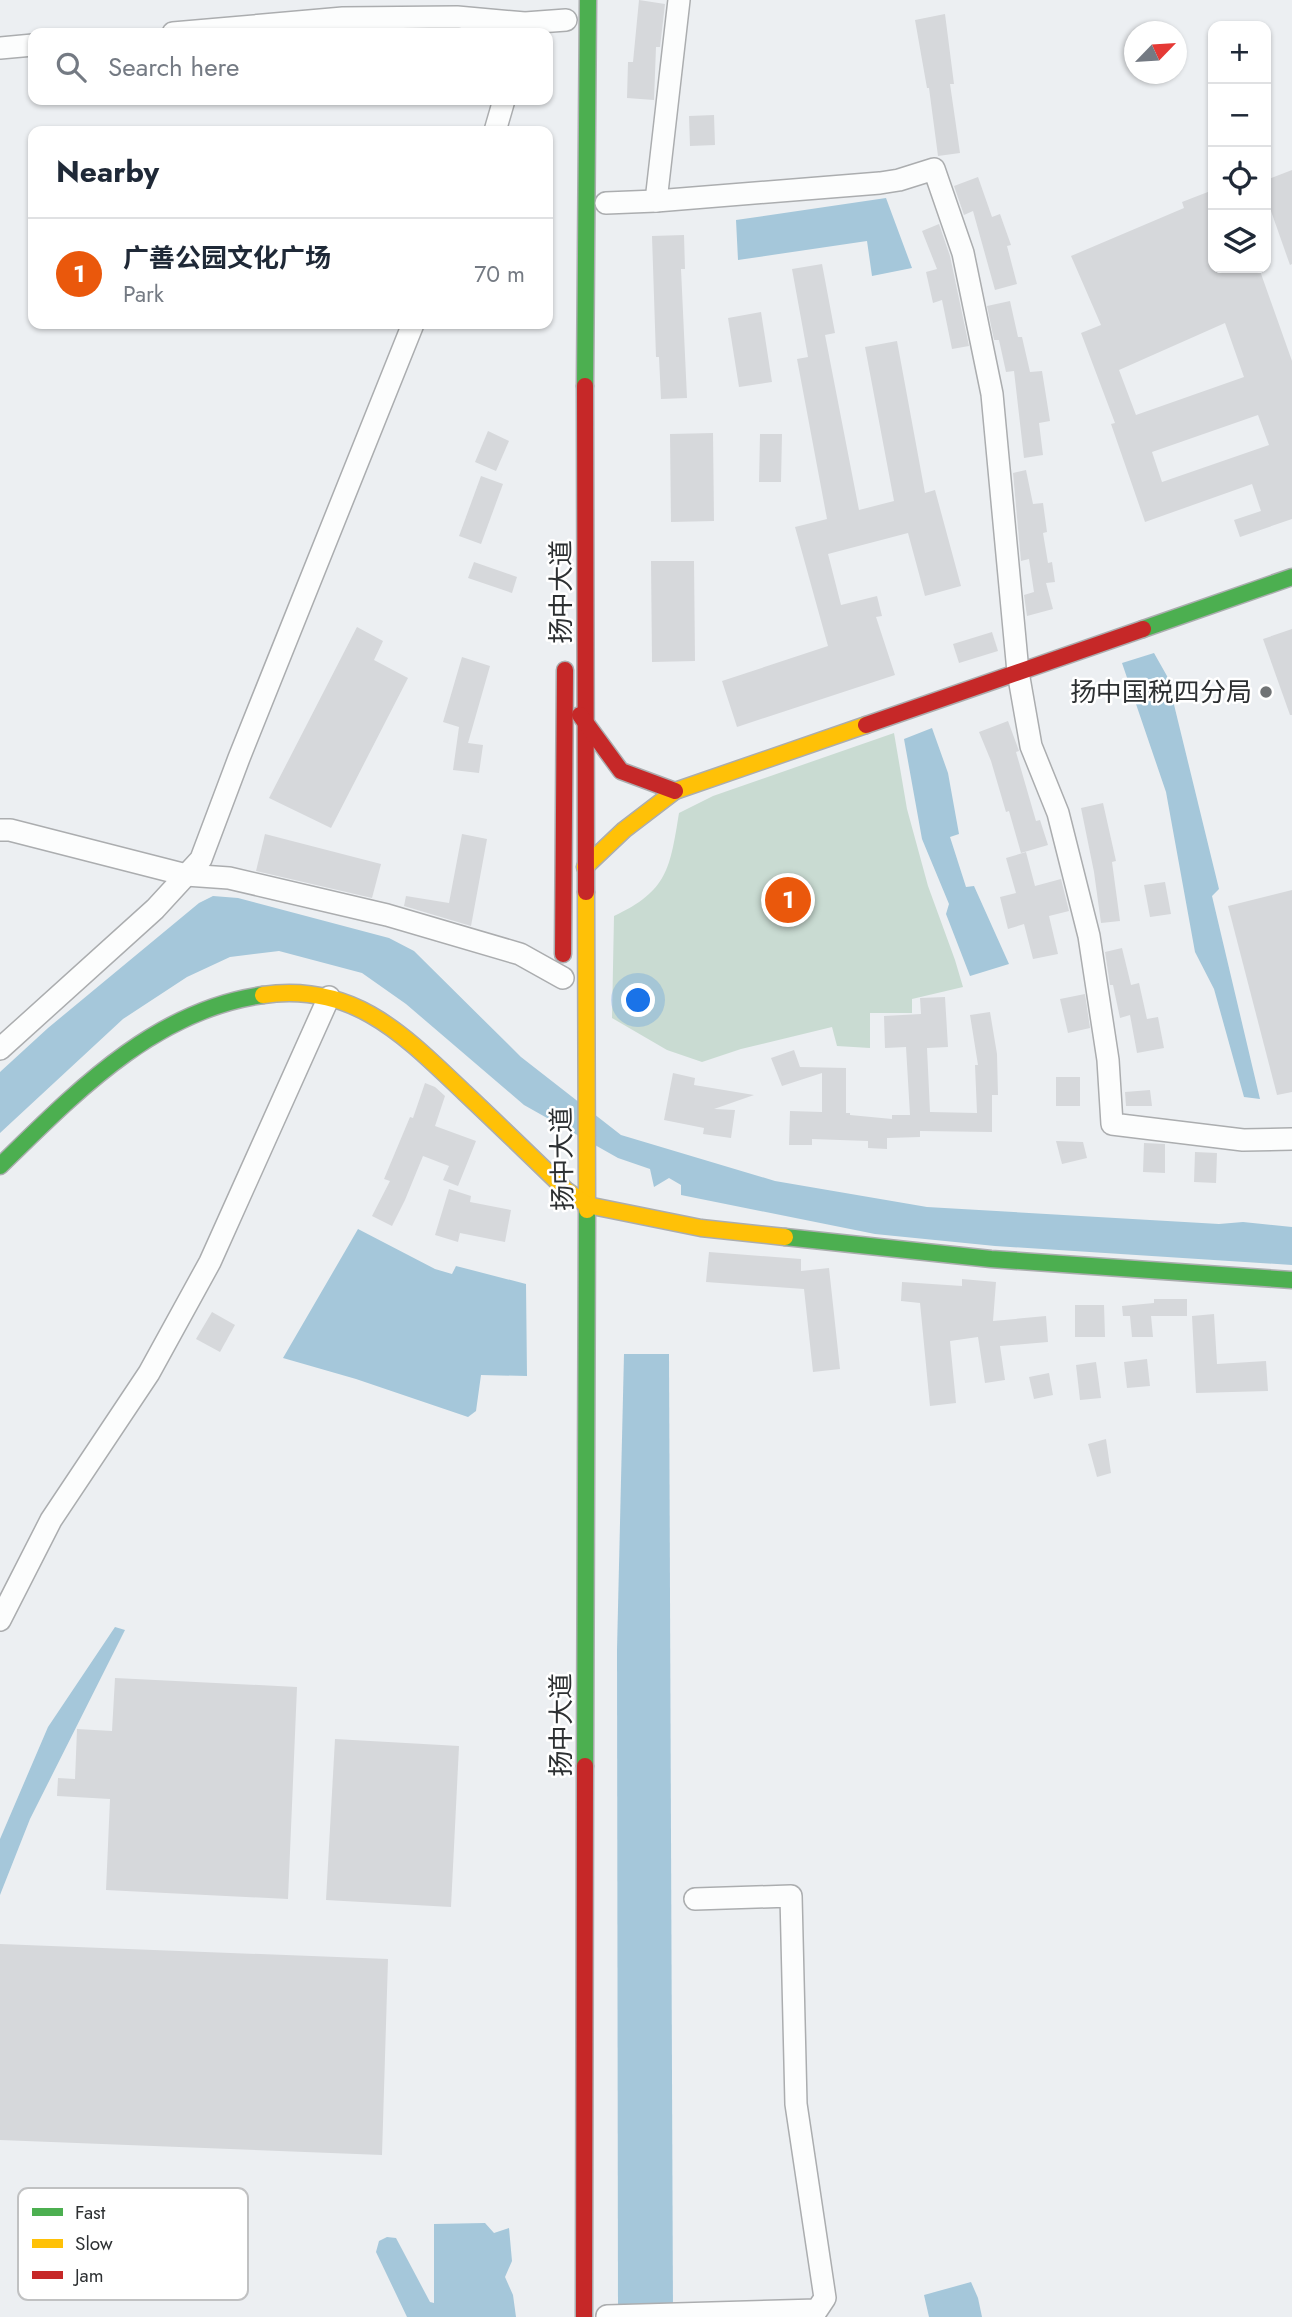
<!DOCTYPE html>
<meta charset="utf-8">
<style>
:root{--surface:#fff;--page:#f2f2f3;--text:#1f2937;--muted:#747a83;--line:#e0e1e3;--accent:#ea580c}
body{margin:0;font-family:Jost,"Noto Sans SC",sans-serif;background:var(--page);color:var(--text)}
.controls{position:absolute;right:21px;top:21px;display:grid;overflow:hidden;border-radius:14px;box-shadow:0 2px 5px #0004}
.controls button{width:63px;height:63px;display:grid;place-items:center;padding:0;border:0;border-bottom:2px solid var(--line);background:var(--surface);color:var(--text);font:35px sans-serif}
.compass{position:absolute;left:1124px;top:21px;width:63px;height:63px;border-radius:50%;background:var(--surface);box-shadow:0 2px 5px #0004;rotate:65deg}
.you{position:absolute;left:639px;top:1001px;width:24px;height:24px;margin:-18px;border:5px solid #fff;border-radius:50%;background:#1a73e8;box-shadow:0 0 0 10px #1a73e833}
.badge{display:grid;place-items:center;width:46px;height:46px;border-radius:50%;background:var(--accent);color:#fff;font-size:23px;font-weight:700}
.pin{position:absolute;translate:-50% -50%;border:4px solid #fff;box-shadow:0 2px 7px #0006}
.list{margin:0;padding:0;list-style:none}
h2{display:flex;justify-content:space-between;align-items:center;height:91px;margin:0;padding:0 28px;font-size:30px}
h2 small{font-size:23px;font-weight:400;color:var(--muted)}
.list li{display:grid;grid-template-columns:46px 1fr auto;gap:21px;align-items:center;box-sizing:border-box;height:112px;padding:0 28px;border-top:2px solid var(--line)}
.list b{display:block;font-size:26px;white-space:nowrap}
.list p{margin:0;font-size:23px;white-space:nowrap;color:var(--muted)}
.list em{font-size:23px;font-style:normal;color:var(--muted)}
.icon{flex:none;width:38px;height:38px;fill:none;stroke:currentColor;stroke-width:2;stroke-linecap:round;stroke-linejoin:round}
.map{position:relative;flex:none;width:1292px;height:2317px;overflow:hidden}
.search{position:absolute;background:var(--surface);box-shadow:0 2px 5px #0004;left:28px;top:28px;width:525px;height:77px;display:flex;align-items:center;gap:18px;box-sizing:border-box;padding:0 24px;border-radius:14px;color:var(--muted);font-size:26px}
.panel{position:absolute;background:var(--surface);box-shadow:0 2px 5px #0004;left:28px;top:126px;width:525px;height:203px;border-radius:14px}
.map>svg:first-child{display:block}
.green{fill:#c9dbd2}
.water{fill:#a5c7da}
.building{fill:#d6d8db;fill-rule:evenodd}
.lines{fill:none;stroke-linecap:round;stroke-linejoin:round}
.street-casing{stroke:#abadaf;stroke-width:24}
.fast-casing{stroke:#abadaf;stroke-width:19}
.slow-casing{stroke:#abadaf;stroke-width:19}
.jam-casing{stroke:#abadaf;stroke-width:19}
.street{stroke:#fcfdfd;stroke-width:21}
.fast{stroke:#4caf50;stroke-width:16}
.slow{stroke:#ffc107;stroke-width:16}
.jam{stroke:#c62828;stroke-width:16}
.poi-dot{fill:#707375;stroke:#fff;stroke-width:2.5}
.labels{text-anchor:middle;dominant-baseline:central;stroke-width:5;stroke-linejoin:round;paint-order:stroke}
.street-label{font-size:26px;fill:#2d3032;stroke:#fff}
.poi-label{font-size:26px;fill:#2d3032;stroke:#fff;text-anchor:end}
.key{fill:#fff;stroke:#c0c1c2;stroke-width:2}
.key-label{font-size:19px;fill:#2d3032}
</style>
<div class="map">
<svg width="1292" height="2317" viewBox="0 0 1292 2317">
<rect width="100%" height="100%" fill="#eceff2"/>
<!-- green -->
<path class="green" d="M894,733L907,809L928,886L955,960L963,987L912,999V1013H870V1048L837,1046L832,1027L741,1049L702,1062L667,1050L612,1018L614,916C668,891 670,868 679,813L713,796Z"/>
<!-- water -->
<g class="water">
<path d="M886,198L912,268L872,276L867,241L738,260L736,220Z"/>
<path d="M1154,653L1167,676L1219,889L1212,896L1260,1099L1244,1097L1214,989L1195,952L1166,792L1122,663Z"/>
<path d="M932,728L948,773L959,834L950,837L966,887L974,886L1009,964L970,976L946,914L949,904L922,839L904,739Z"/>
<path d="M213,896L238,898L389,938L414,951L521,1057L621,1135L775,1181L927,1207L1219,1224L1243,1222L1292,1227V1265L995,1246L875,1234L681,1195V1185L669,1178L654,1187L650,1169L618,1158L524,1105L406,1004L362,973L279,951L230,957L187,977L123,1019L0,1133V1072L48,1028L199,903Z"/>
<path d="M358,1229L435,1269L452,1274L456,1266L526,1284L527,1376L481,1375L476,1411L468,1417L356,1379L283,1358Z"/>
<path d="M624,1354H669L673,2317H618L617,1650Z"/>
<path d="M115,1627L125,1630L30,1819L0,1895V1839L48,1727Z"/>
<path d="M485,2223L494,2233L509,2228L512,2261L505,2277L513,2295L516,2317H407L376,2252L379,2241L387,2237L396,2238L430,2302L434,2303V2224Z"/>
<path d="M971,2282L978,2298L982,2317H929L924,2295Z"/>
</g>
<!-- building -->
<g class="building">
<path d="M639,0L665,4L660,47H656L654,100L627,98L628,62H633Z"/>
<path d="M945,14L954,84H950L960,153L938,156L929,88H927L915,20Z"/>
<path d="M714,115L715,145L690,146L689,116Z"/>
<path d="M1292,170V264L1290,265L1266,197V180Z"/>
<path d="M978,177L992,217L1000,214L1011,245L1007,246L1017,284L995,290L973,211L964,215L954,186Z"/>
<path d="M1213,190V268H1259L1292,361V519L1240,537L1234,520L1261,511L1252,484L1145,522L1111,424L1115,423L1081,333L1101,325L1071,256L1184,208L1182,202ZM1225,323L1244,377L1136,415L1119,370ZM1258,415L1269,445L1162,482L1152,452Z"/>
<path d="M939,224L950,256L969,346L952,349L942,300L933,303L926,272L937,269L922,231Z"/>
<path d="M684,235L685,269H681L687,398L661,399L659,357H656L652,236Z"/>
<path d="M822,264L835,333L825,335L859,510L894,501L865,347L897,341L925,493L935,490L961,586L925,596L908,533L828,554L841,605L877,596L882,616L876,617L895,675L737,727L722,681L828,646L795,527L827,519L797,359L808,357L792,269Z"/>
<path d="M1010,301L1018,337H1022L1030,372L1042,371L1050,421L1039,423L1043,455L1024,458L1014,371L1006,372L999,340H994L987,306Z"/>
<path d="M761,312L772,382L739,387L728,318Z"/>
<path d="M488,431L509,441L496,471L475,462Z"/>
<path d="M713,433L714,521L671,522L670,434Z"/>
<path d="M760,434H782L781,482H759Z"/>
<path d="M1026,470L1033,504L1043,503L1047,532L1043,533L1048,563L1052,562L1055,582L1046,583L1053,609L1027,616L1024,595L1034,592L1029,559L1021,561L1013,473Z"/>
<path d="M481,476L503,484L481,544L459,536Z"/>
<path d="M651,561H694L695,661L652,662Z"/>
<path d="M474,562L517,577L512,593L468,578Z"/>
<path d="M357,627L383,641L374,660L408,678L331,828L269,798Z"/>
<path d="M1292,629V715H1290L1263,639Z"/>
<path d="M992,632L998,651L959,663L953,644Z"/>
<path d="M462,657L490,666L468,743L483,745L479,773L453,770L459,727L443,722Z"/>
<path d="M1008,721L1019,751L1016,752L1036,821L1040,820L1048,845L1021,853L1009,811L1006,812L991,761L979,732Z"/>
<path d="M1103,803L1116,861L1112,862L1120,921L1101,923L1094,872L1081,808Z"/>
<path d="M265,834L381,864L372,898L256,871Z"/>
<path d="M462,834L487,839L471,926L404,906L406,896L449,903Z"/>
<path d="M1026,852L1035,886L1061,879L1069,911L1049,916L1058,954L1033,959L1024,924L1008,929L1000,897L1016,893L1006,858Z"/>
<path d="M1165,882L1171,914L1150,917L1144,885Z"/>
<path d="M1292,890V1092L1277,1095L1228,906Z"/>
<path d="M1122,948L1131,985L1139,983L1147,1019L1158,1017L1164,1048L1137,1053L1130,1015L1120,1018L1113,985H1110L1105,952Z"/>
<path d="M1085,994L1090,1028L1068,1033L1060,999Z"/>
<path d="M945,997L948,1047L927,1048L930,1112L977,1113L975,1065H978L970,1015L990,1012L997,1054L998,1095H992V1132L920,1131V1137L887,1138V1149L868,1148V1141L812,1139V1145H789L790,1111L822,1112V1073L782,1086L771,1058L794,1050L800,1067L846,1068V1113H850V1115L892,1119V1115H910L906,1047L885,1048L884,1016L921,1014L920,998Z"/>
<path d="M673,1073L695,1078L694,1085L754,1095L714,1109L735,1110L731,1138L703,1134L704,1128L664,1120Z"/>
<rect x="1056" y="1077" width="24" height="29"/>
<path d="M425,1083L435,1087L445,1096L435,1126L476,1141L458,1186L443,1180L449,1166L423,1156L405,1200L392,1226L372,1216L390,1181L384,1179L410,1117L413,1118Z"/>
<path d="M1150,1090L1152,1106H1126L1125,1092Z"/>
<path d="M1056,1141L1083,1142L1087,1158L1062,1164Z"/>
<path d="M1144,1143L1165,1144V1173L1143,1172Z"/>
<path d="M1195,1152L1217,1153L1216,1183L1194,1182Z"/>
<path d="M449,1189L471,1196L470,1202L511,1210L505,1242L460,1233L458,1242L435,1235Z"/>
<path d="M709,1252L801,1259V1271L829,1268L840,1369L813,1372L804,1289L706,1282Z"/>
<path d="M962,1279L996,1282L993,1321L1046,1316L1048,1342L1000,1346L1005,1380L985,1383L978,1337L950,1341L956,1403L930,1406L920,1303L901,1301L902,1282L962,1286Z"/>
<path d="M1154,1299H1187V1316H1151L1153,1337H1132L1130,1316H1123L1122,1306L1154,1303Z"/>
<path d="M1075,1305H1104L1105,1337H1075Z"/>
<path d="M212,1312L235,1325L220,1352L196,1339Z"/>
<path d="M1214,1314L1217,1364L1266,1361L1268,1391L1196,1393L1192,1316Z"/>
<path d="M1147,1359L1150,1386L1127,1388L1124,1362Z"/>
<path d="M1096,1362L1101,1398L1080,1400L1076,1365Z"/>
<path d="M1049,1373L1053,1395L1034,1399L1029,1377Z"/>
<path d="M1106,1439L1111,1473L1097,1477L1088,1444Z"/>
<path d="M115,1678L297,1687L288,1899L106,1890L110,1799L57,1796L58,1778L75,1779L77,1729L112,1731Z"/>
<path d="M335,1739L459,1746L451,1907L326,1900Z"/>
<path d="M0,1944L388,1959L382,2155L0,2140Z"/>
</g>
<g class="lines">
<defs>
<g id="street">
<path d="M173,33L343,18L457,17L525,23L566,20"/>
<path d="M0,48L33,45"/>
<path d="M495,131L504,100"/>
<path d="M656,201L679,0"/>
<path d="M606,203L656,201L880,183L899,180L934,169L963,253L992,394L1018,672L1031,746L1058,813L1089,936L1108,1060L1112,1124L1243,1140L1292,1139"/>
<path d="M0,830H10L186,875L229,878L387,915L520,954L563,978"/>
<path d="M0,1049L155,909L201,859L239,758L413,324"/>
<path d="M0,1620L51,1520L149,1373L210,1262L329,997"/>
<path d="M607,2316L817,2310L825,2298L796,2104L791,1896L695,1899"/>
</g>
<g id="fast">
<path d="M585,386L588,0"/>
<path d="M1143,629L1292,577"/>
<path d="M0,1166C75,1093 154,1010 263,995"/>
<path d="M785,1237L991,1259L1292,1280"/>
<path d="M585,1766L587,1210"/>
</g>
<g id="slow">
<path d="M585,867L624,830L675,791L866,725"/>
<path d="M586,892L587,1210"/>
<path d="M263,995C354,982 404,1035 465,1093C499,1125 533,1158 566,1190L587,1205L701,1228L785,1237"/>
</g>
<g id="jam">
<path d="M585,386L586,892"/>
<path d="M580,715L621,771L675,791"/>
<path d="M866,725L1143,629"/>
<path d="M563,954L565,670"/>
<path d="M584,2317L585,1766"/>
</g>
</defs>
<!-- street casing -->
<use href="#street" class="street-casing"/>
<!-- fast casing -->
<use href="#fast" class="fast-casing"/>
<!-- slow casing -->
<use href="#slow" class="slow-casing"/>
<!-- jam casing -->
<use href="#jam" class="jam-casing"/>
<!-- street -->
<use href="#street" class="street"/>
<!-- fast -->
<use href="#fast" class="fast"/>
<!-- slow -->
<use href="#slow" class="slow"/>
<!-- jam -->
<use href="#jam" class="jam"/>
</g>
<!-- markers -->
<circle class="poi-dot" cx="1266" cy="692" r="7"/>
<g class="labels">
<!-- street labels -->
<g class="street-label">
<text transform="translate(561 592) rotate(-90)">扬中大道</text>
<text transform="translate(562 1159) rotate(-91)">扬中大道</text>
<text transform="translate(561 1725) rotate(-90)">扬中大道</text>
</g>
<!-- poi labels -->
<g class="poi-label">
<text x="1252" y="692">扬中国税四分局</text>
</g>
</g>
<!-- legend -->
<rect x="18" y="2188" width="230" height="112" rx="10" class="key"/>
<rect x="32" y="2208" width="31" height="8" fill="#4caf50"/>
<rect x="32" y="2239" width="31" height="9" fill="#ffc107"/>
<rect x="32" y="2271" width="31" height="8" fill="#c62828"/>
<g class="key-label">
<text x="75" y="2219">Fast</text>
<text x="75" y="2250">Slow</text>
<text x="75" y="2282">Jam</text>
</g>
</svg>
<div class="controls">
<button>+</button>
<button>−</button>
<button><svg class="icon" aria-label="locate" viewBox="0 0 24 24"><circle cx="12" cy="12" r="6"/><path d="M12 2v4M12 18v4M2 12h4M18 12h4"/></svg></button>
<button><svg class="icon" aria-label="layers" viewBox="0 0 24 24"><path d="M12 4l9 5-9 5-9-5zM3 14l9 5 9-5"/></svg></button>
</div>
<svg class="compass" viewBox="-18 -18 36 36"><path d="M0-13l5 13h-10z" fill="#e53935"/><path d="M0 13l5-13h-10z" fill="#747a83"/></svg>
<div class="you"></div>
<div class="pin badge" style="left:788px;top:900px">1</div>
<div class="search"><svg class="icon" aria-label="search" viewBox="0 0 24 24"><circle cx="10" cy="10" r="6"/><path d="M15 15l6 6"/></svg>Search here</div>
<section class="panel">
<h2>Nearby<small></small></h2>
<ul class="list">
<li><span class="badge">1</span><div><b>广善公园文化广场</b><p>Park</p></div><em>70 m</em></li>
</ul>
</section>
</div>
